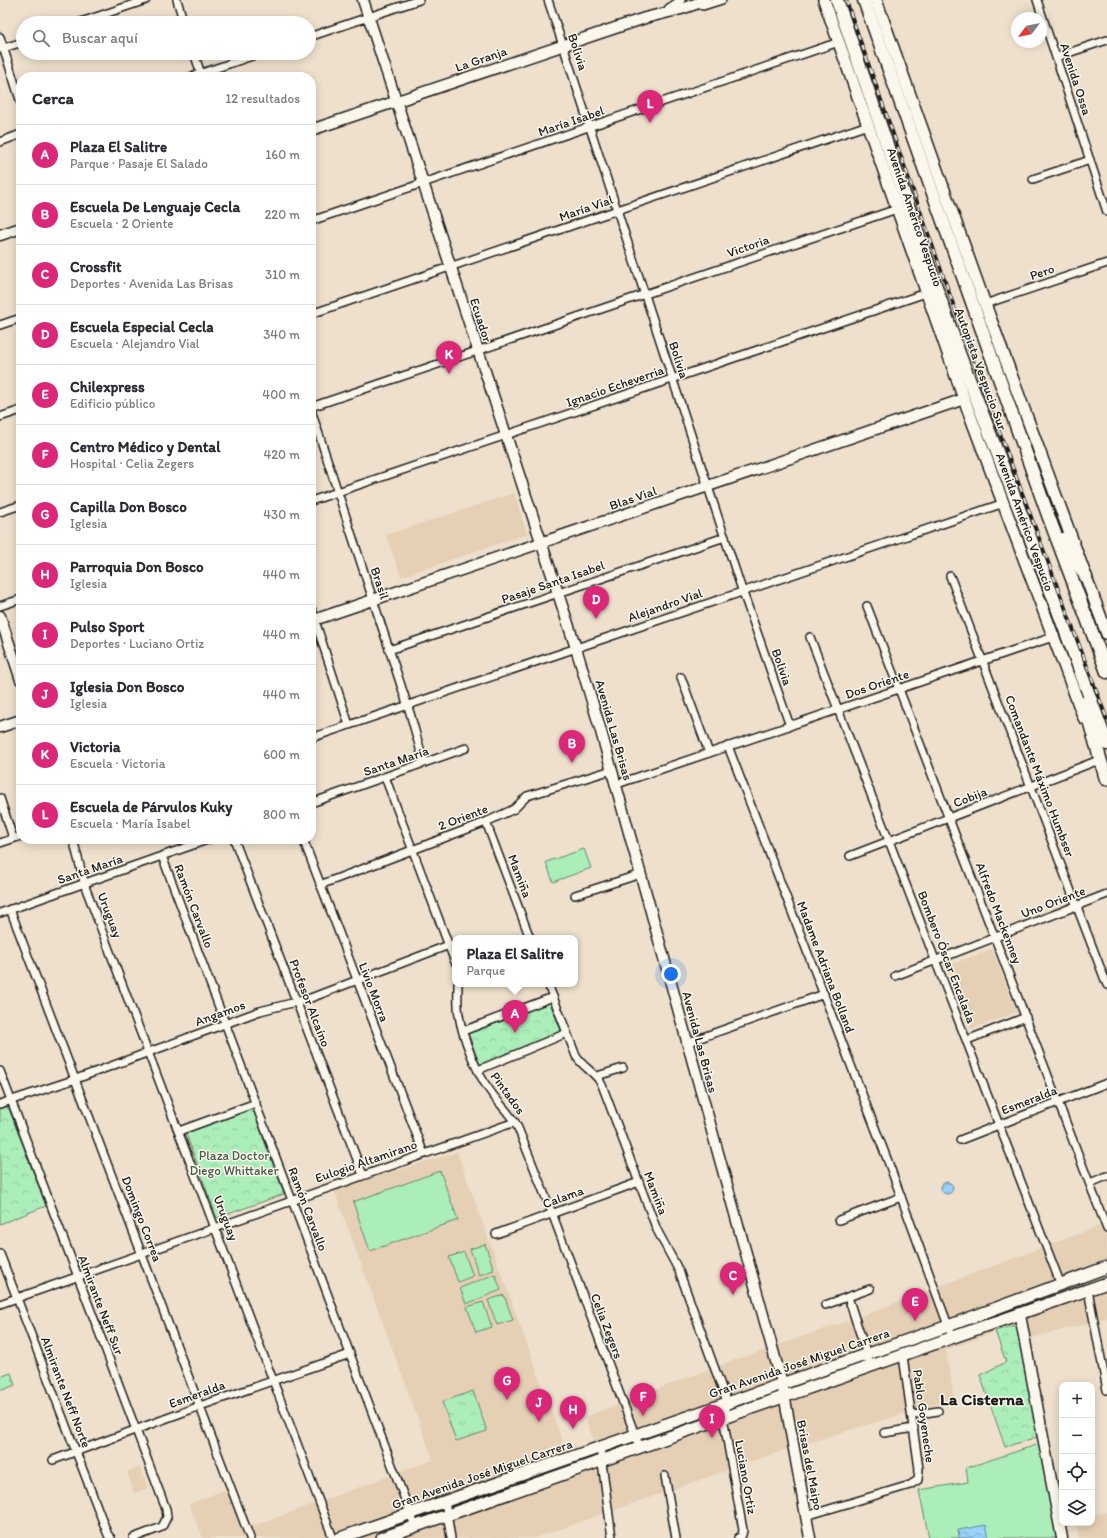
<!DOCTYPE html>
<html lang="es">
<meta charset="utf-8">
<style>
:root{--surface:#fff;--page:#f7f7f7;--text:#2b2b33;--muted:#7c7c81;--line:#e1e1e2;--accent:#db2777}
body{margin:0;font-family:Itim,sans-serif;background:var(--page);color:var(--text)}
.controls{position:absolute;right:12px;bottom:12px;display:grid;overflow:hidden;border-radius:8px;box-shadow:0 2px 10px #0003}
.controls button{width:36px;height:36px;display:grid;place-items:center;padding:0;border:0;border-bottom:1px solid var(--line);background:var(--surface);color:var(--text);font:20px sans-serif}
.compass{position:absolute;left:1011px;top:12px;width:36px;height:36px;border-radius:50%;background:var(--surface);box-shadow:0 2px 10px #0003;rotate:238deg}
.you{position:absolute;left:671px;top:974px;width:14px;height:14px;margin:-10px;border:3px solid #fff;border-radius:50%;background:#1a73e8;box-shadow:0 0 0 6px #1a73e833}
.badge{display:grid;place-items:center;width:26px;height:26px;border-radius:50%;background:var(--accent);color:#fff;font-size:13px;font-weight:700}
.pin{position:absolute;translate:-50% -33px;filter:drop-shadow(0 1px 2px #0008)}
.pin::after{content:'';position:absolute;top:21px;width:14px;height:12px;background:inherit;clip-path:polygon(0 0,100% 0,50% 100%)}
.popup{position:absolute;left:452px;top:935px;width:126px;height:52px;box-sizing:border-box;display:grid;place-content:center;border-radius:8px;background:var(--surface);filter:drop-shadow(0 1px 3px #0005);font-size:13px;white-space:nowrap;color:var(--muted)}
.popup b{font-size:15px;color:var(--text)}
.popup::after{content:'';position:absolute;left:50%;top:100%;margin-left:-8px;border:8px solid transparent;border-top-color:var(--surface)}
.list{margin:0;padding:0;list-style:none}
h2{display:flex;justify-content:space-between;align-items:center;height:52px;margin:0;padding:0 16px;font-size:17px}
h2 small{font-size:13px;font-weight:400;color:var(--muted)}
.list li{display:grid;grid-template-columns:26px 1fr auto;gap:12px;align-items:center;box-sizing:border-box;height:60px;padding:0 16px;border-top:1px solid var(--line)}
.list b{display:block;font-size:15px;white-space:nowrap}
.list p{margin:0;font-size:13px;white-space:nowrap;color:var(--muted)}
.list em{font-size:13px;font-style:normal;color:var(--muted)}
.icon{flex:none;width:22px;height:22px;fill:none;stroke:currentColor;stroke-width:2;stroke-linecap:round;stroke-linejoin:round}
.map{position:relative;flex:none;width:1107px;height:1538px;overflow:hidden}
.search{position:absolute;background:var(--surface);box-shadow:0 2px 10px #0003;left:16px;top:16px;width:300px;height:44px;display:flex;align-items:center;gap:10px;box-sizing:border-box;padding:0 14px;border-radius:22px;color:var(--muted);font-size:15px}
.panel{position:absolute;background:var(--surface);box-shadow:0 2px 10px #0003;left:16px;top:72px;width:300px;height:772px;border-radius:16px}
.map>svg:first-child{display:block}
.built{fill:#e5d0b6}
.grass{fill:url(#grass-tufts);stroke:#64856a}
.park{fill:url(#park-crowns);stroke:#64856a}
.pitch{fill:#abeeb9;stroke:#64856a}
.water{fill:url(#water-waves);stroke:#6789a0}
.lines{fill:none;stroke-linecap:round;stroke-linejoin:round}
.street-casing{stroke:#1c1c1c;stroke-width:10}
.secondary-casing{stroke:#1c1c1c;stroke-width:13}
.primary-casing{stroke:#1c1c1c;stroke-width:14}
.highway-casing{stroke:#1c1c1c;stroke-width:15}
.street{stroke:#fbf7ec;stroke-width:7}
.secondary{stroke:#fbf7ec;stroke-width:10}
.primary{stroke:#fbf7ec;stroke-width:11}
.highway{stroke:#fbf7ec;stroke-width:12}
.rail-casing{stroke:#1c1c1c;stroke-width:3.5}
.rail{stroke:#fbf7ec;stroke-width:2;stroke-dasharray:6;stroke-linecap:butt}
.labels{text-anchor:middle;dominant-baseline:central;stroke-width:3;stroke-linejoin:round;paint-order:stroke}
.street-label{font-size:13px;fill:#1c1c1c;stroke:#fbf7ec}
.park-label{font-size:13px;fill:#475b4b;stroke:#fbf7ec}
.district-label{font-size:17px;font-weight:bold;fill:#1c1c1c;stroke:#fbf7ec}
</style>
<div class="map">
<svg width="1107" height="1538" viewBox="0 0 1107 1538">
<defs>
<pattern id="grass-tufts" width="24" height="20" patternUnits="userSpaceOnUse"><rect width="24" height="20" fill="#abeeb9"/><path d="M3 7l-1-3M5 7V3M7 7l1-3M15 17l-1-3M17 17v-4M19 17l1-3" fill="none" stroke="#93cc9e"/></pattern>
<pattern id="park-crowns" width="20" height="18" patternUnits="userSpaceOnUse"><rect width="20" height="18" fill="#abeeb9"/><path d="M2 6a3 3 0 1 1 6 0M12 15a3 3 0 1 1 6 0" fill="none" stroke="#93cc9e"/></pattern>
<pattern id="water-waves" width="16" height="10" patternUnits="userSpaceOnUse"><rect width="16" height="10" fill="#99d1f8"/><path d="M0 5q4-4 8 0t8 0" fill="none" stroke="#83b3d4"/></pattern>
</defs>
<rect width="100%" height="100%" fill="#eee0cc"/>
<filter id="ink" filterUnits="userSpaceOnUse"><feTurbulence type="fractalNoise" baseFrequency=".025" numOctaves="2"/><feDisplacementMap in="SourceGraphic" scale="8" xChannelSelector="R" yChannelSelector="G"/><feConvolveMatrix kernelMatrix="1 2 1 2 8 2 1 2 1" color-interpolation-filters="sRGB"/></filter>
<g filter="url(#ink)">
<!-- built -->
<g class="built">
<path d="M514,493L527,534L401,577L386,535Z"/>
<path d="M992,949L1017,1012L971,1029L947,966Z"/>
<path d="M457,1152L566,1451L594,1441L585,1417L715,1367L856,1318L1107,1223V1318L1021,1341L1017,1324L946,1350L954,1399L793,1447L535,1538H203L189,1504L227,1489L242,1530L433,1460L334,1190Z"/>
<path d="M140,1467L148,1488L134,1493L127,1472Z"/>
<path d="M1107,1512V1538H1079L1076,1523H1092V1515Z"/>
</g>
<!-- grass -->
<path class="grass" d="M473,1391L487,1431L456,1441L442,1402Z"/>
<!-- park -->
<g class="park">
<path d="M549,1001L562,1033L480,1065L468,1033Z"/>
<path d="M6,1107L9,1109L46,1206L0,1224V1109Z"/>
<path d="M252,1107L284,1194L217,1218L185,1131Z"/>
<path d="M1018,1324L1040,1436L1005,1447L980,1375L1006,1362L995,1331Z"/>
</g>
<!-- pitch -->
<g class="pitch">
<path d="M584,849L591,868L553,882L546,862Z"/>
<path d="M440,1171L458,1220L370,1251L353,1202Z"/>
<path d="M485,1244L494,1270L479,1275L470,1249Z"/>
<path d="M464,1252L473,1276L458,1282L449,1257Z"/>
<path d="M495,1274L501,1290L466,1304L460,1288Z"/>
<path d="M504,1295L513,1320L497,1325L488,1300Z"/>
<path d="M483,1302L492,1327L476,1332L467,1307Z"/>
<path d="M11,1373L15,1385L0,1391V1377Z"/>
<path d="M1042,1443L1058,1538H929L919,1490L968,1482L966,1468Z"/>
</g>
<!-- water -->
<g class="water">
<circle cx="947" cy="1188" r="6"/>
<path d="M986,1525L989,1538H959L958,1530Z"/>
</g>
<g class="lines">
<defs>
<g id="street">
<path d="M177,0L184,23"/>
<path d="M548,0L740,584L790,726"/>
<path d="M1037,0L1107,212"/>
<path d="M703,6L722,0"/>
<path d="M669,8L681,0"/>
<path d="M78,23L146,0"/>
<path d="M0,37L21,103"/>
<path d="M309,37L419,0"/>
<path d="M0,49L23,42"/>
<path d="M194,53L202,77"/>
<path d="M1056,57L1107,40"/>
<path d="M190,77L261,53"/>
<path d="M0,142L21,134"/>
<path d="M1033,179L1090,160"/>
<path d="M311,221L839,42"/>
<path d="M985,304L1107,263"/>
<path d="M311,314L868,125"/>
<path d="M0,325L21,318"/>
<path d="M311,407L897,209"/>
<path d="M311,410L410,713L424,763"/>
<path d="M0,417L21,410"/>
<path d="M311,501L926,293"/>
<path d="M0,512L21,505"/>
<path d="M950,576L1107,985"/>
<path d="M0,606L21,599"/>
<path d="M867,606L1107,1229"/>
<path d="M311,608L349,725"/>
<path d="M810,637L1061,1285"/>
<path d="M389,650L725,537"/>
<path d="M681,677L709,753"/>
<path d="M311,738L1004,503"/>
<path d="M728,746L889,1164L953,1339"/>
<path d="M385,777L455,962"/>
<path d="M617,784L1053,637"/>
<path d="M0,798L13,838"/>
<path d="M311,803L466,748"/>
<path d="M486,822L530,938"/>
<path d="M73,839L86,889L333,1538"/>
<path d="M234,839L363,1175"/>
<path d="M303,839L424,1154"/>
<path d="M0,843L21,836"/>
<path d="M162,856L415,1526"/>
<path d="M850,856L1099,760"/>
<path d="M320,885L486,822L514,809L527,796L612,770"/>
<path d="M575,895L641,874"/>
<path d="M10,909L250,1538"/>
<path d="M0,913L210,839"/>
<path d="M895,976L1107,894"/>
<path d="M458,984C458,994 457,1005 459,1015C462,1036 477,1074 490,1091C499,1104 511,1114 518,1128L552,1213L640,1448"/>
<path d="M548,984L576,1056C583,1068 596,1072 602,1085L657,1230L679,1271L727,1402L725,1410L724,1423L743,1530L742,1535L738,1538"/>
<path d="M463,1031L553,997"/>
<path d="M967,1040L1026,1017"/>
<path d="M686,1043L824,994"/>
<path d="M478,1070L567,1033"/>
<path d="M0,1071L166,1509L167,1517L162,1527L133,1538"/>
<path d="M597,1076L623,1068"/>
<path d="M0,1104L76,1079L260,1011L308,999L449,945"/>
<path d="M179,1131L256,1103"/>
<path d="M960,1140L1107,1083"/>
<path d="M1090,1183L1107,1176"/>
<path d="M839,1220L901,1197"/>
<path d="M496,1234L639,1182"/>
<path d="M0,1254L108,1535L111,1538"/>
<path d="M1088,1290L1107,1390"/>
<path d="M848,1297L871,1367"/>
<path d="M0,1304L515,1122"/>
<path d="M825,1305L870,1289"/>
<path d="M912,1415L938,1411"/>
<path d="M884,1433L914,1428"/>
<path d="M600,1447L612,1538"/>
<path d="M53,1460L200,1406L350,1354"/>
<path d="M665,1476L676,1538"/>
<path d="M445,1501L451,1538"/>
<path d="M806,1516L910,1485L918,1480L919,1469L903,1356"/>
</g>
<g id="secondary">
<path d="M363,0L576,648L600,728L782,1383L810,1538"/>
<path d="M311,130L645,18L681,9L707,0"/>
<path d="M0,235L21,228"/>
<path d="M0,616L21,680"/>
<path d="M311,621L964,399"/>
<path d="M0,727L21,720"/>
<path d="M1020,1315L1062,1538"/>
</g>
<g id="primary">
<path d="M824,0L964,399L1084,718"/>
<path d="M876,0L985,304L1107,634"/>
<path d="M340,1538L948,1326L1107,1267"/>
<path d="M382,1538L1107,1283"/>
</g>
<g id="highway">
<path d="M837,0L960,356L1052,594L1107,744"/>
<path d="M864,0L1048,515L1107,672"/>
<path d="M1063,539L1086,577"/>
<path d="M1084,703L1106,779"/>
</g>
</defs>
<!-- street casing -->
<use href="#street" class="street-casing"/>
<!-- secondary casing -->
<use href="#secondary" class="secondary-casing"/>
<!-- primary casing -->
<use href="#primary" class="primary-casing"/>
<!-- highway casing -->
<use href="#highway" class="highway-casing"/>
<!-- street -->
<use href="#street" class="street"/>
<!-- secondary -->
<use href="#secondary" class="secondary"/>
<!-- primary -->
<use href="#primary" class="primary"/>
<!-- highway -->
<use href="#highway" class="highway"/>
<defs>
<path id="rail" d="M846,0L981,383L1107,719"/>
</defs>
<!-- rail casing -->
<use href="#rail" class="rail-casing"/>
<!-- rail -->
<use href="#rail" class="rail"/>
</g>
</g>
<g class="labels">
<!-- street labels -->
<g class="street-label">
<text transform="translate(578 52) rotate(72)">Bolivia</text>
<text transform="translate(481 59) rotate(-19)">La Granja</text>
<text transform="translate(1076 79) rotate(72)">Avenida Ossa</text>
<text transform="translate(571 121) rotate(-19)">María Isabel</text>
<text transform="translate(586 208) rotate(-19)">María Vial</text>
<text transform="translate(915 217) rotate(71)">Avenida Américo Vespucio</text>
<text transform="translate(748 246) rotate(-19)">Victoria</text>
<text transform="translate(1042 272) rotate(-19)">Pero</text>
<text transform="translate(481 320) rotate(72)">Ecuador</text>
<text transform="translate(679 360) rotate(72)">Bolivia</text>
<text transform="translate(981 369) rotate(70)">Autopista Vespucio Sur</text>
<text transform="translate(615 386) rotate(-19)">Ignacio Echeverria</text>
<text transform="translate(633 498) rotate(-19)">Blas Vial</text>
<text transform="translate(1025 522) rotate(70)">Avenida Américo Vespucio</text>
<text transform="translate(553 582) rotate(-19)">Pasaje Santa Isabel</text>
<text transform="translate(380 583) rotate(72)">Brasil</text>
<text transform="translate(665 605) rotate(-19)">Alejandro Vial</text>
<text transform="translate(782 667) rotate(71)">Bolivia</text>
<text transform="translate(877 684) rotate(-19)">Dos Oriente</text>
<text transform="translate(614 730) rotate(74)">Avenida Las Brisas</text>
<text transform="translate(396 761) rotate(-19)">Santa María</text>
<text transform="translate(1040 776) rotate(69)">Comandante Máximo Humbser</text>
<text transform="translate(970 797) rotate(-21)">Cobija</text>
<text transform="translate(463 817) rotate(-21)">2 Oriente</text>
<text transform="translate(90 869) rotate(-19)">Santa María</text>
<text transform="translate(520 876) rotate(69)">Mamiña</text>
<text transform="translate(1053 902) rotate(-21)">Uno Oriente</text>
<text transform="translate(194 906) rotate(69)">Ramón Carvallo</text>
<text transform="translate(999 913) rotate(69)">Alfredo Mackenney</text>
<text transform="translate(110 915) rotate(69)">Uruguay</text>
<text transform="translate(947 957) rotate(69)">Bombero Óscar Encalada</text>
<text transform="translate(826 967) rotate(69)">Madame Adriana Bolland</text>
<text transform="translate(374 992) rotate(69)">Livio Morra</text>
<text transform="translate(310 1003) rotate(69)">Profesor Alcaíno</text>
<text transform="translate(220 1013) rotate(-20)">Angamos</text>
<text transform="translate(700 1042) rotate(75)">Avenida Las Brisas</text>
<text transform="translate(508 1093) rotate(54)">Pintados</text>
<text transform="translate(1029 1100) rotate(-21)">Esmeralda</text>
<text transform="translate(366 1161) rotate(-19)">Eulogio Altamirano</text>
<text transform="translate(656 1193) rotate(69)">Mamiña</text>
<text transform="translate(563 1197) rotate(-20)">Calama</text>
<text transform="translate(308 1209) rotate(69)">Ramón Carvallo</text>
<text transform="translate(226 1218) rotate(69)">Uruguay</text>
<text transform="translate(142 1219) rotate(69)">Domingo Correa</text>
<text transform="translate(101 1305) rotate(69)">Almirante Neff Sur</text>
<text transform="translate(607 1326) rotate(69)">Celia Zegers</text>
<text transform="translate(799 1363) rotate(-19)">Gran Avenida José Miguel Carrera</text>
<text transform="translate(66 1392) rotate(69)">Almirante Neff Norte</text>
<text transform="translate(197 1394) rotate(-20)">Esmeralda</text>
<text transform="translate(924 1416) rotate(82)">Pablo Goyeneche</text>
<text transform="translate(810 1465) rotate(79)">Brisas del Maipo</text>
<text transform="translate(482 1474) rotate(-19)">Gran Avenida José Miguel Carrera</text>
<text transform="translate(746 1477) rotate(80)">Luciano Ortiz</text>
</g>
<!-- park labels -->
<g class="park-label">
<text x="234" y="1155">Plaza Doctor<tspan x="234" dy="15">Diego Whittaker</tspan></text>
</g>
<!-- district labels -->
<g class="district-label">
<text x="982" y="1399">La Cisterna</text>
</g>
</g>
</svg>
<div class="controls">
<button>+</button>
<button>−</button>
<button><svg class="icon" aria-label="locate" viewBox="0 0 24 24"><circle cx="12" cy="12" r="6"/><path d="M12 2v4M12 18v4M2 12h4M18 12h4"/></svg></button>
<button><svg class="icon" aria-label="layers" viewBox="0 0 24 24"><path d="M12 4l9 5-9 5-9-5zM3 14l9 5 9-5"/></svg></button>
</div>
<svg class="compass" viewBox="-18 -18 36 36"><path d="M0-13l5 13h-10z" fill="#e53935"/><path d="M0 13l5-13h-10z" fill="#7c7c81"/></svg>
<div class="you"></div>
<div class="pin badge" style="left:515px;top:1033px">A</div>
<div class="popup"><b>Plaza El Salitre</b>Parque</div>
<div class="pin badge" style="left:572px;top:763px">B</div>
<div class="pin badge" style="left:733px;top:1295px">C</div>
<div class="pin badge" style="left:596px;top:619px">D</div>
<div class="pin badge" style="left:915px;top:1321px">E</div>
<div class="pin badge" style="left:643px;top:1416px">F</div>
<div class="pin badge" style="left:507px;top:1400px">G</div>
<div class="pin badge" style="left:573px;top:1429px">H</div>
<div class="pin badge" style="left:712px;top:1438px">I</div>
<div class="pin badge" style="left:539px;top:1422px">J</div>
<div class="pin badge" style="left:449px;top:374px">K</div>
<div class="pin badge" style="left:650px;top:123px">L</div>
<div class="search"><svg class="icon" aria-label="search" viewBox="0 0 24 24"><circle cx="10" cy="10" r="6"/><path d="M15 15l6 6"/></svg>Buscar aquí</div>
<section class="panel">
<h2>Cerca<small>12 resultados</small></h2>
<ul class="list">
<li><span class="badge">A</span><div><b>Plaza El Salitre</b><p>Parque · Pasaje El Salado</p></div><em>160 m</em></li>
<li><span class="badge">B</span><div><b>Escuela De Lenguaje Cecla</b><p>Escuela · 2 Oriente</p></div><em>220 m</em></li>
<li><span class="badge">C</span><div><b>Crossfit</b><p>Deportes · Avenida Las Brisas</p></div><em>310 m</em></li>
<li><span class="badge">D</span><div><b>Escuela Especial Cecla</b><p>Escuela · Alejandro Vial</p></div><em>340 m</em></li>
<li><span class="badge">E</span><div><b>Chilexpress</b><p>Edificio público</p></div><em>400 m</em></li>
<li><span class="badge">F</span><div><b>Centro Médico y Dental</b><p>Hospital · Celia Zegers</p></div><em>420 m</em></li>
<li><span class="badge">G</span><div><b>Capilla Don Bosco</b><p>Iglesia</p></div><em>430 m</em></li>
<li><span class="badge">H</span><div><b>Parroquia Don Bosco</b><p>Iglesia</p></div><em>440 m</em></li>
<li><span class="badge">I</span><div><b>Pulso Sport</b><p>Deportes · Luciano Ortiz</p></div><em>440 m</em></li>
<li><span class="badge">J</span><div><b>Iglesia Don Bosco</b><p>Iglesia</p></div><em>440 m</em></li>
<li><span class="badge">K</span><div><b>Victoria</b><p>Escuela · Victoria</p></div><em>600 m</em></li>
<li><span class="badge">L</span><div><b>Escuela de Párvulos Kuky</b><p>Escuela · María Isabel</p></div><em>800 m</em></li>
</ul>
</section>
</div>
